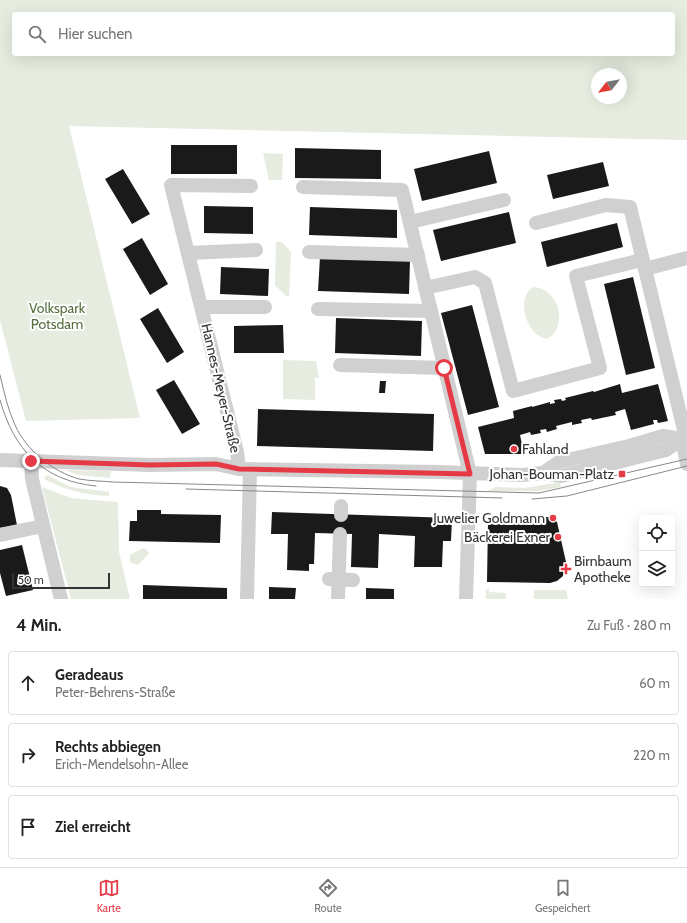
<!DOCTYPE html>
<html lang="de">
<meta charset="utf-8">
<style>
:root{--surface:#fff;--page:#f6f6f6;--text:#222;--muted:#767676;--line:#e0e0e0;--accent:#e63946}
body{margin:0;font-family:Cabin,sans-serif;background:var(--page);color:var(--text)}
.controls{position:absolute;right:12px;bottom:12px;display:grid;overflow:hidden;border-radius:4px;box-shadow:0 4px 16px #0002}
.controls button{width:36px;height:36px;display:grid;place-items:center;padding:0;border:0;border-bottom:1px solid var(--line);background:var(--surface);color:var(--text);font:20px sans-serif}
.compass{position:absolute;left:591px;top:68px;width:36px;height:36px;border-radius:50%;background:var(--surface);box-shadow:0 4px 16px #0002;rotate:239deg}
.scale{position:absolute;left:12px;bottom:10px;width:98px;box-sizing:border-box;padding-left:4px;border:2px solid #333;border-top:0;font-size:11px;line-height:14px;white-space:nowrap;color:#333;-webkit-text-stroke:3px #fff;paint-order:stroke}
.stop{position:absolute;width:12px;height:12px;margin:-9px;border:3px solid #e63946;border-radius:50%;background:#fff}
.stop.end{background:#e63946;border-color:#fff;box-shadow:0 1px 4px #0008}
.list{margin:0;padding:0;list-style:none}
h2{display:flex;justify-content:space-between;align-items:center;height:52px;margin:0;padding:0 16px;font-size:17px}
h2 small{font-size:13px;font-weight:400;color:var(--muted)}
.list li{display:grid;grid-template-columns:26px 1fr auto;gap:12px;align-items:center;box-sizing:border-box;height:64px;margin:0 8px 8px;padding:0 8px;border:1px solid var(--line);border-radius:4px}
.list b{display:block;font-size:15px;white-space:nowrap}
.list p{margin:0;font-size:13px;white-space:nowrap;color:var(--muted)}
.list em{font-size:13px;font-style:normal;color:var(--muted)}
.icon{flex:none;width:22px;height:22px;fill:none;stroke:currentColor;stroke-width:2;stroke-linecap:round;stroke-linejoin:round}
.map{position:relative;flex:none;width:687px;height:599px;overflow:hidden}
.search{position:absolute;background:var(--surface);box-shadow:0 4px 16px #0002;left:12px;right:12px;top:12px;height:44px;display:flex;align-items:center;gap:10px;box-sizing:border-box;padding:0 14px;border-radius:4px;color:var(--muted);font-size:15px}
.sheet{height:268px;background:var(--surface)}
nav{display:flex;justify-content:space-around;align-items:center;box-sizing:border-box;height:56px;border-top:1px solid var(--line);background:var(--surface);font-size:11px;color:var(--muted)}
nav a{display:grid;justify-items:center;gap:2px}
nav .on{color:var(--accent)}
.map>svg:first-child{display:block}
.green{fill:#e6ecdf;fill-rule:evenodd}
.building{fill:#1a1a1a}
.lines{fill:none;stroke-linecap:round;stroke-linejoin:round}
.minor{stroke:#d0d0d0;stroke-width:14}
.tram{stroke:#888;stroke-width:1}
.route{stroke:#e63946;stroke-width:5}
.poi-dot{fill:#e63946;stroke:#fff;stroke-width:1.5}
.labels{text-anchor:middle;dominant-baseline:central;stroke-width:4;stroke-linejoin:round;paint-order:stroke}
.park-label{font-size:14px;fill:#56703f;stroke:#fff}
.street-label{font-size:14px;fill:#333;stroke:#fff}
.poi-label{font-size:14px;fill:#333;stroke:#fff;text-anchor:end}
</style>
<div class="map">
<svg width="687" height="599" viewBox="0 0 687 599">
<rect width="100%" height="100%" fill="#fff"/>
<!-- green -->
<g class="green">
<path d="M0,0H687V140L69,126L140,418L26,421L0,320ZM14,14H673V54H14ZM597,74H621V98H597Z"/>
<path d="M263,153L283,154L282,180H269Z"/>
<path d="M276,242H282L291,252L289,296H286L275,285Z"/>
<path d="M534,287C559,289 569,327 547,339C527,337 514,297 534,287Z"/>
<path d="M283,360L316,361L319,378H315V400L283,399Z"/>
<path d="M65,470L111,471L110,478L78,475Z"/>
<path d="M47,475L71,487L109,492V496C84,495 65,490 44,479Z"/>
<path d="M560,482L561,487L539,491H487L496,487L525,488Z"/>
<path d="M42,487L71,498L118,502L119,552L130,599H71Z"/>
<path d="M145,548L149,553L138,565L130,562V555L141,549Z"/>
<path d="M486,589H489V592L506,593V599H486Z"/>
<path d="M534,590H566L568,599H534Z"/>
</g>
<!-- building -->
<g class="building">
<rect x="171" y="145" width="66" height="29"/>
<path d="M295,148L381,150V179L295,178Z"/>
<path d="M489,151L497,183L422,201L414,169Z"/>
<path d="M603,162L609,186L553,199L547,175Z"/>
<path d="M123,169L150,214L132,224L105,179Z"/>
<path d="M204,206L253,207V234L204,233Z"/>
<path d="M310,207L397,210V238L309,235Z"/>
<path d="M509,212L516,243L441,261L433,230Z"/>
<path d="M617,223L623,247L547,267L541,242Z"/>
<path d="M142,238L168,284L150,295L123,249Z"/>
<path d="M320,257L410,260L409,294L318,291Z"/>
<path d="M221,267L269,269L268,296L220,294Z"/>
<path d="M633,277L655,368L626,375L604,284Z"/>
<path d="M472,305L499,407L468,415L441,313Z"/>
<path d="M158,308L184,352L167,363L140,319Z"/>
<path d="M336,318L422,321L421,356L335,353Z"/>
<path d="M283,325L284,353H234V326Z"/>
<path d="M174,380L200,424L182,434L156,390Z"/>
<path d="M380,381H386L385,393H379Z"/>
<path d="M620,384L622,393L658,384L668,421L658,423L657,420H653L654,424L631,430L625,409L615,412L616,415L592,420L591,418L581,420L582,423L572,425V422L556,426L557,429L547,432L546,429L540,430L541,433L531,435L530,432L520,435L524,454H485L478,427L514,418L513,411L532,406V407L550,402V404L555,403L554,400L561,399L562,401L566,400L565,398L593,391L594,392Z"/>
<path d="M258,409L434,414L433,451L257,446Z"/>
<path d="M0,486L7,488L11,495L17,525L0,528Z"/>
<path d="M137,510H161V514L221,515L220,543L129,541L130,521H137Z"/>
<path d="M272,512L452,518L451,541H443L442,567H414L415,536L379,534L378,568L351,567L352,534L315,533L314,564H309V571L287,570L288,534H271Z"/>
<path d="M548,517L553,518L557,522L566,562L563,576L557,581L550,583L487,582L488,523L490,519Z"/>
<path d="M22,545L33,590L6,596L0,573V550Z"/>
<path d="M143,585L227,588V599H143Z"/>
<path d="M269,587L296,588L295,599H269Z"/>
<path d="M366,588L394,589V599H366Z"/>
</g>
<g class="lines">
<!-- minor -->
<g class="minor">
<path d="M303,187L402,190L470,474L466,599"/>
<path d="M410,222L504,200"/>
<path d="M536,223L606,205L630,207L686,438"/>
<path d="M309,252L418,255"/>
<path d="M188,253L256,250"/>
<path d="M645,269L687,258"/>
<path d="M425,288L475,277L485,283L513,391L600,368L576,276L642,260"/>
<path d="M202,307H265"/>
<path d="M318,309L431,311"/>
<path d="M340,365L444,368"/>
<path d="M682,439L687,464"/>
<path d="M0,460L150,465L216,464L239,469L439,472L522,475L543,473L562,476L666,450L682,439L687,438"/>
<path d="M31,461L32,479L61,599"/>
<path d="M239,469L237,452L171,185L251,186"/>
<path d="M543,473L559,462L629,446L663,436L682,439"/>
<path d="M341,515V506"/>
<path d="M0,535L43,526"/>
<path d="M329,579L353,580"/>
<path d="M247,599L250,469"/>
<path d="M338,599L340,534"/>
</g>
<!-- tram -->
<g class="tram">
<path d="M0,375C4,392 8,410 15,425C26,450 53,472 79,479C90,481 102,481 113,482L539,493L687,459"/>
<path d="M0,400C14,450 43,481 96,486"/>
<path d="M186,489L502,498"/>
<path d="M532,499L567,496L687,466"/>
</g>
</g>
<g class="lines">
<!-- route -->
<path class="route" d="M31,461L150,465L216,464L239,469L470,474L444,368"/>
</g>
<!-- markers -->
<g class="poi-dot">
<circle cx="514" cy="449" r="4"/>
<rect x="618" y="470" width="8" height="8" rx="2"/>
<circle cx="553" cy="518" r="4"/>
<circle cx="558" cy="537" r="4"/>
<path d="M564 563h4v4h4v4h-4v4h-4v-4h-4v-4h4z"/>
</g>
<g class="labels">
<!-- park labels -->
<g class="park-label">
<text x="57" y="308">Volkspark<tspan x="57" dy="16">Potsdam</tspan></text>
</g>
<!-- street labels -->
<g class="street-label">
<text transform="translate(221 388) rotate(77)">Hannes-Meyer-Straße</text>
</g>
<!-- poi labels -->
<g class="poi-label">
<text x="522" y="449" text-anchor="start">Fahland</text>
<text x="614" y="474">Johan-Bouman-Platz</text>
<text x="545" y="518">Juwelier Goldmann</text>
<text x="550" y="537">Bäckerei Exner</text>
<text x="574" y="561" text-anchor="start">Birnbaum<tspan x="574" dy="16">Apotheke</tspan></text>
</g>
</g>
</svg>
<div class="controls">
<button><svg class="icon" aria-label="locate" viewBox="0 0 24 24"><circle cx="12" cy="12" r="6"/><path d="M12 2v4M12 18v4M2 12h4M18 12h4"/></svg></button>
<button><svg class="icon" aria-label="layers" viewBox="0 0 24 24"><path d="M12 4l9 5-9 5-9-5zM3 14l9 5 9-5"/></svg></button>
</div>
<svg class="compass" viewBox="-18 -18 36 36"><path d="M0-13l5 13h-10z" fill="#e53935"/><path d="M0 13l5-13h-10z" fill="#767676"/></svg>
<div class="scale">50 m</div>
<div class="stop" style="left:444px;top:368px"></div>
<div class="stop end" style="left:31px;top:461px"></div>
<div class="search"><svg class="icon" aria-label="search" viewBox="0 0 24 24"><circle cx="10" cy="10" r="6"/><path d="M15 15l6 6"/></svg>Hier suchen</div>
</div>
<section class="sheet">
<h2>4 Min.<small>Zu Fuß · 280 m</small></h2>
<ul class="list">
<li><svg class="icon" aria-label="ahead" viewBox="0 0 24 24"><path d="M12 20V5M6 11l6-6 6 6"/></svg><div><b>Geradeaus</b><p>Peter-Behrens-Straße</p></div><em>60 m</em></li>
<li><svg class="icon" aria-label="right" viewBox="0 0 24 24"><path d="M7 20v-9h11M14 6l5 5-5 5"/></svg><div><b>Rechts abbiegen</b><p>Erich-Mendelsohn-Allee</p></div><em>220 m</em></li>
<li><svg class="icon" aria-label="arrive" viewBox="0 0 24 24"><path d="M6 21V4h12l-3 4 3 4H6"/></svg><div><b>Ziel erreicht</b></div></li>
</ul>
</section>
<nav>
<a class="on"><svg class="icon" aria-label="map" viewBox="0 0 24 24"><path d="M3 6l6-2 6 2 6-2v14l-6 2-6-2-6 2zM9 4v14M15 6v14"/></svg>Karte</a>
<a><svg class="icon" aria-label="directions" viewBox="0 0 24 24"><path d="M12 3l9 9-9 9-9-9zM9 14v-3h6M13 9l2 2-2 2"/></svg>Route</a>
<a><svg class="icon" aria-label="saved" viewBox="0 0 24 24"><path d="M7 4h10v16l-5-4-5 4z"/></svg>Gespeichert</a>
</nav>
